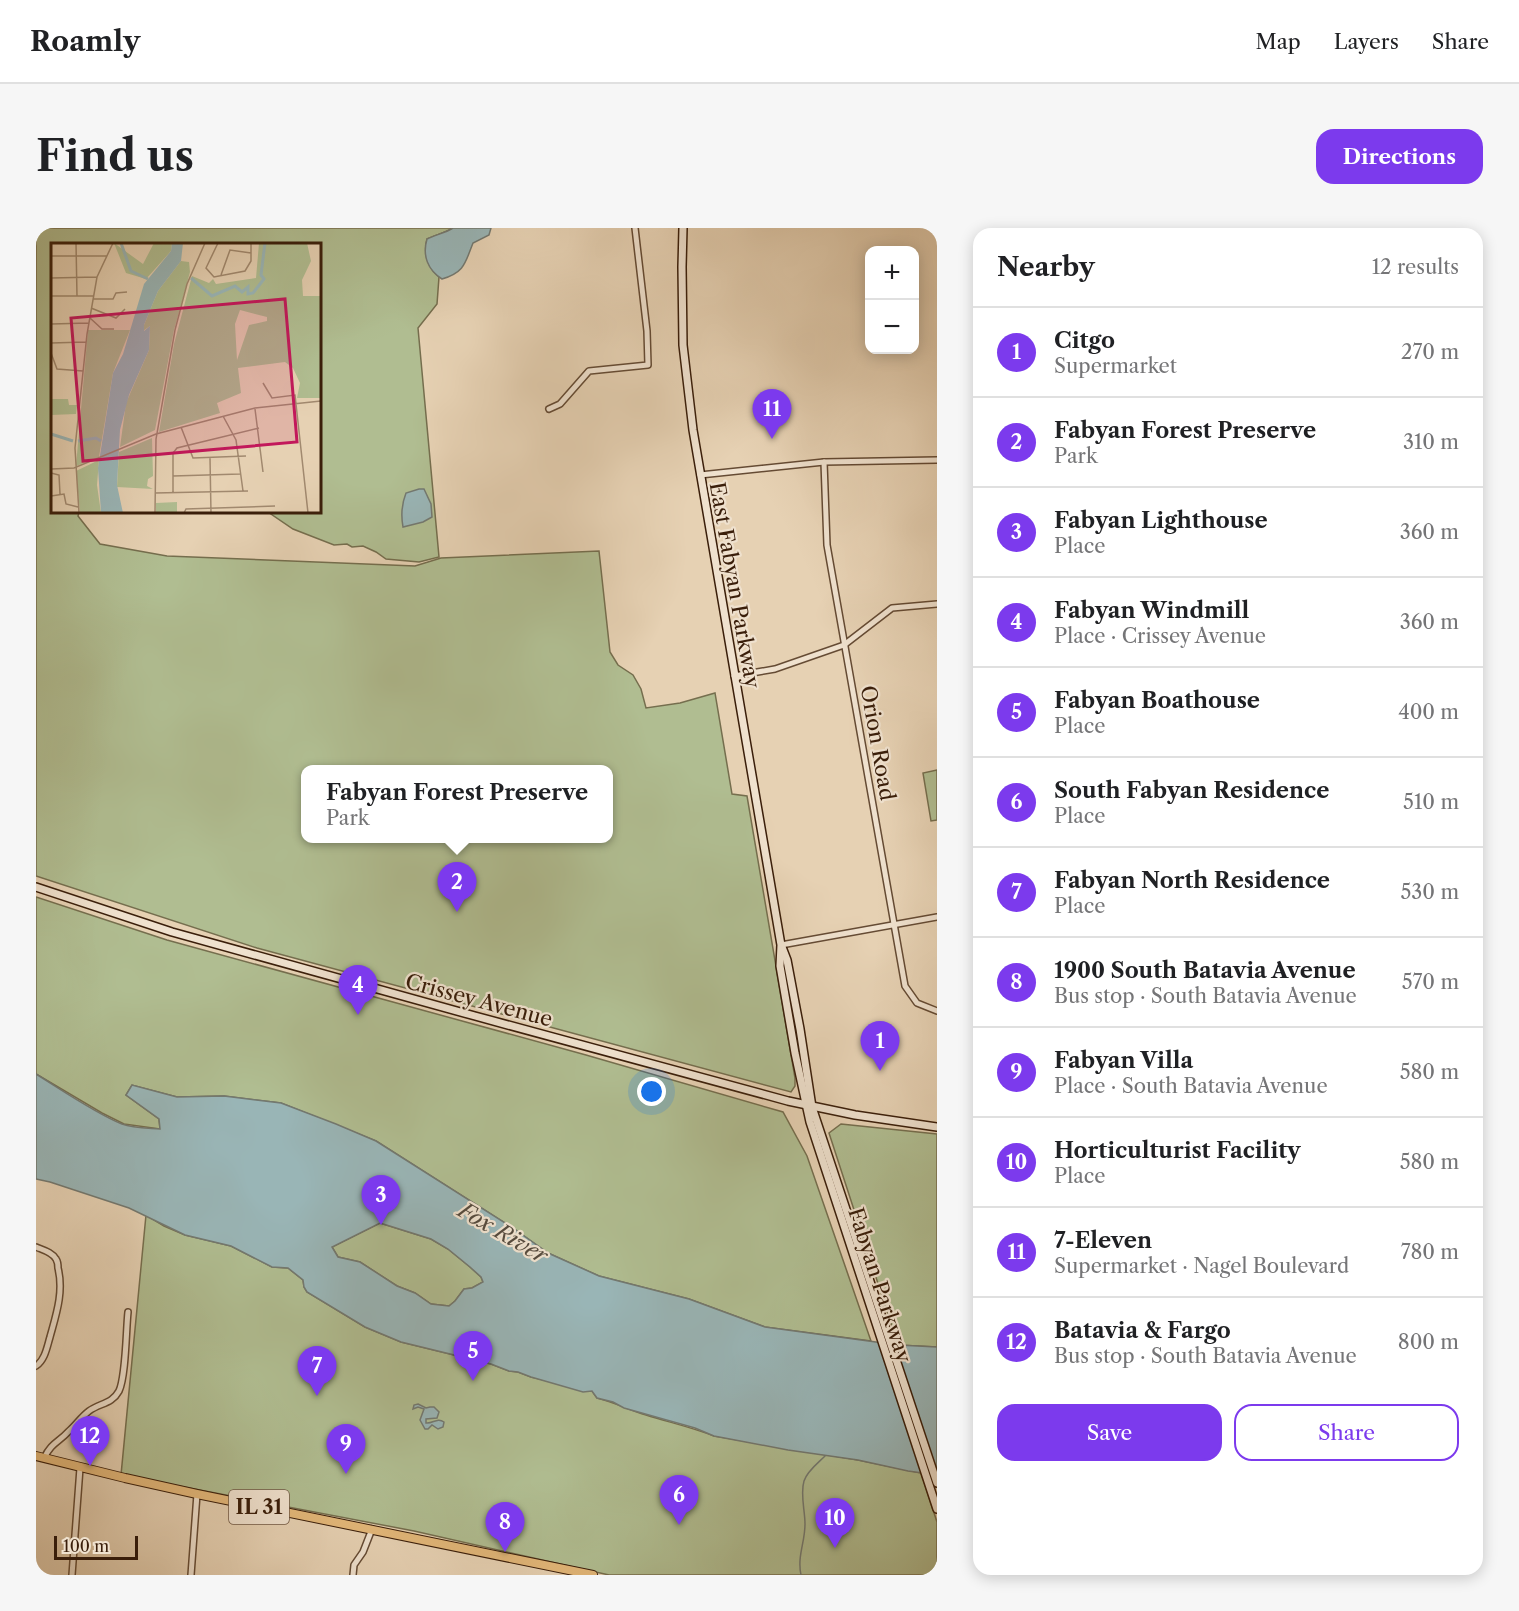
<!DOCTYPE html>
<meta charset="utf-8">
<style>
:root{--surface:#fff;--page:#f6f6f6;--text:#202124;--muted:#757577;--line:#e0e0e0;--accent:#7c3aed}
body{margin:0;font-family:"Libre Caslon Text",serif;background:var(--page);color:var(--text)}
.controls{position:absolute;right:18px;top:18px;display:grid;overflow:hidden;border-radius:12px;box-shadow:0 3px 15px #0003}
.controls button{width:54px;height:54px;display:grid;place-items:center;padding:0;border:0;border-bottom:2px solid var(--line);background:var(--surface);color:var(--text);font:30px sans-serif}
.scale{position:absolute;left:18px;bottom:15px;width:84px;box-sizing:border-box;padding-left:6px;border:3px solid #3a1e0a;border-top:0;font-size:16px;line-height:21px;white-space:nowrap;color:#3a1e0a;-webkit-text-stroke:4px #efe1ce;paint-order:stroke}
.you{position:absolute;left:616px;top:864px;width:21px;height:21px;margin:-15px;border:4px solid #fff;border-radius:50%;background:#1a73e8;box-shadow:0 0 0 9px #1a73e833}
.badge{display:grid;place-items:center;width:39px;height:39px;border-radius:50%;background:var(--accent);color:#fff;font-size:20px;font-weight:700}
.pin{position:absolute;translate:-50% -50px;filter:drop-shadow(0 2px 3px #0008)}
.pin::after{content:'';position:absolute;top:32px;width:21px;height:18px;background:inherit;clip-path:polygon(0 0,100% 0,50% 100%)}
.popup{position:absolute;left:265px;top:537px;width:312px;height:78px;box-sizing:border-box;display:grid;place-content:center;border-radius:12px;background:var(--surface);filter:drop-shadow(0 2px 4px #0005);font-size:20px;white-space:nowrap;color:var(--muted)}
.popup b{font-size:22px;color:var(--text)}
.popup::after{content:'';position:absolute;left:50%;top:100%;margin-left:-12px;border:12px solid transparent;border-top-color:var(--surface)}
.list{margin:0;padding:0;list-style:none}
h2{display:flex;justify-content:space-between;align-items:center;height:78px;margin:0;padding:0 24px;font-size:26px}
h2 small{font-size:20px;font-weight:400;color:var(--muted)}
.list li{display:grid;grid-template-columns:39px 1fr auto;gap:18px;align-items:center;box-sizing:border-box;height:90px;padding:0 24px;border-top:2px solid var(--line)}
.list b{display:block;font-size:22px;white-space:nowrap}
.list p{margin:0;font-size:20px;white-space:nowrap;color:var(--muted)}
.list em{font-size:20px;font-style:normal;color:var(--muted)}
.actions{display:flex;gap:12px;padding:18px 24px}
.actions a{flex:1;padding:14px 0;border:2px solid var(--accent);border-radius:18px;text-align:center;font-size:21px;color:var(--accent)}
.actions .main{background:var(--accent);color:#fff}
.map{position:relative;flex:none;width:901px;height:1347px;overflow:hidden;border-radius:18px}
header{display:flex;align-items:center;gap:36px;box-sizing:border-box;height:84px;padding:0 30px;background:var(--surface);border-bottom:2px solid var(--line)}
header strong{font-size:28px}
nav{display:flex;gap:33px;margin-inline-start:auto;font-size:21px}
.intro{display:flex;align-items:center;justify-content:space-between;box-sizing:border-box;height:144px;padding:0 36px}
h1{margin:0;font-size:42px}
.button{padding:15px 27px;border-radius:18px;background:var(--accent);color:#fff;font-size:21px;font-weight:700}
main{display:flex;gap:36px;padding:0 36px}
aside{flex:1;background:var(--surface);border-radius:18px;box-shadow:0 3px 15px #0003}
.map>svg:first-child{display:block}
.green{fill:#b0bd91;stroke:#756e4e;stroke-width:1.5;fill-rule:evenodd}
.water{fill:#99b5b6;stroke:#737971;stroke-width:1.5;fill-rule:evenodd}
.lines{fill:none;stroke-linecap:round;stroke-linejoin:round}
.stream{stroke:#737971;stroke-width:1.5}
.minor-casing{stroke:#654b34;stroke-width:8}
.secondary-casing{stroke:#3a1e0a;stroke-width:10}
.primary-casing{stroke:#3a1e0a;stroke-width:10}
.minor{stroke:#efe1ce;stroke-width:5}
.secondary{stroke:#efe1ce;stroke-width:7}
.primary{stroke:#e3b87a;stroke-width:8}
.labels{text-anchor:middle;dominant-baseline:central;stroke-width:4.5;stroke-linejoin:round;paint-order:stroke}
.shield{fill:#efe1ce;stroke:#705845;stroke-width:1.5}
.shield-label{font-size:20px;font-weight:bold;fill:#3a1e0a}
.street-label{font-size:21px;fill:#3a1e0a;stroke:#efe1ce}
.water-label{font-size:22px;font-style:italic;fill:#564b3e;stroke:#efe1ce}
.inset-river{fill:none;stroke:#99b5b6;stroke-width:3}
.inset-road{fill:none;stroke:#a1896f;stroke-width:1.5}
.view{fill:#c2185b;fill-opacity:0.15;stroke:#c2185b;stroke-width:3}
.inset-edge{fill:none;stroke:#3a1e0a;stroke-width:3}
</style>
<header>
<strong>Roamly</strong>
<nav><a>Map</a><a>Layers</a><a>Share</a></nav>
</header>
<div class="intro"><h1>Find us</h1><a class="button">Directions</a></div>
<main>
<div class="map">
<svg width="901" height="1347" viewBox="0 0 901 1347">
<rect width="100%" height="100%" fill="#e6d1b3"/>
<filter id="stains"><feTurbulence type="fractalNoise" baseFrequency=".00333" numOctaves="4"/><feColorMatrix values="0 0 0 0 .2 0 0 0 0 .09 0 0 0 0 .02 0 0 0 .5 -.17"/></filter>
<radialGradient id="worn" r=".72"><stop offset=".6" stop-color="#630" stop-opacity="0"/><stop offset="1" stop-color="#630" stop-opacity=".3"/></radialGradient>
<!-- green -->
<g class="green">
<path d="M0,0H417C409,5 399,7 391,11C387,25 392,40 403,49L401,76L382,100L403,329L383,334L350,331L340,324L327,318L316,319L311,316L298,317L257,301L232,284H284V16H16V284H43L42,288L64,316L131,328L379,338L405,330L563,323L574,424L582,437L597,447L605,461L610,480L644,475L679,465L696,566L711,568L759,850V858L755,864L221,720L0,648ZM270,542H572V610H270Z"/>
<path d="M901,542V592L895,593L887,545Z"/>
<path d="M0,669L131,712L550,827L747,884L771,928L835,1113L729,1099L653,1071L563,1048L512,1025L477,1000L340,913L245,875L188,868L141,869L96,857L90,867L123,891L124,901L88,896L66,885L0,846Z"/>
<path d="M805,896L901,906V1119L862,1117L793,905Z"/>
<path d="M110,987L128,998L149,1007L195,1018L236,1039L252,1040L267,1052L268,1059L271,1064L329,1099L365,1114L455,1136L473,1143L482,1144L495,1149L556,1163L561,1170C578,1174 593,1182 610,1187C632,1194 655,1199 678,1208L822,1232L885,1245L901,1294V1347H573L378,1303L85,1247Z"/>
<path d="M344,995L395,1011L412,1021L434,1039L445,1049L447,1054L436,1060L428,1061L419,1073L413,1078L395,1076L379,1065L361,1058L324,1034L302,1029L296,1019Z"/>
</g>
<!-- water -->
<g class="water">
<path d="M417,0H455L453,7L437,15C429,35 429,44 406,51C392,42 386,28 391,11C399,7 409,5 417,0Z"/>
<path d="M383,261H388L395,276L396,289L387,294L367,299C365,288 366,275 370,265Z"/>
<path d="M0,846C26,862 59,885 86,896C97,900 112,900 124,901L123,891L90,867L96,857L141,869L188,868L245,875L300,896L340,913L477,1000L512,1025L563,1048L653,1071L729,1099L862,1117L901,1119V1247L872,1243L822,1232L752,1222L678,1208L659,1200L588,1180L577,1174L561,1170L556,1163L547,1164L495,1149L482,1144L473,1143L455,1136L365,1114L329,1099L271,1064L268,1059L267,1052L252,1040L236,1039L195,1018L149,1007L93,980L14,954L0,951ZM344,995L395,1011L412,1021L434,1039L445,1049L447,1054L436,1060L428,1061L419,1073L413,1078L395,1076L379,1065L361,1058L324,1034L302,1029L296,1019Z"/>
<path d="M382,1176L390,1180L394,1179H398L403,1184L401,1190L390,1191V1195C397,1196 401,1189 408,1194L407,1199L402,1201L396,1197L392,1201H389L384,1192L388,1181L382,1179L377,1181L378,1177Z"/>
</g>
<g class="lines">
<!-- stream -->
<path class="stream" d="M765,1347C761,1328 769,1315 769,1296C769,1282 764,1266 768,1253C771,1243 782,1235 789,1228"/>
<defs>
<g id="minor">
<path d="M513,181L524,176L553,143L612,137L611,103L599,0"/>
<path d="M788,234L791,317L869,758L881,775L901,783"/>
<path d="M664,247L788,234L901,232"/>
<path d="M698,448L739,441L808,417L856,380L901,376"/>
<path d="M745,717L901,689"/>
<path d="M0,1019C7,1022 16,1024 20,1031C22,1034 22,1037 22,1040C28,1064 20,1087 14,1109C11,1119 9,1132 0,1138"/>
<path d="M8,1230C16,1214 22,1215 33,1203C40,1197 45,1189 53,1183C64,1175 76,1176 83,1163C90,1148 90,1102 92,1084"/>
<path d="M36,1347L44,1240"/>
<path d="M155,1347L161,1266"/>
<path d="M317,1347L318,1337L327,1324L336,1301"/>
</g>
<g id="secondary">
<path d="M647,0L646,39L647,117L657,202L745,717L744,738L759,825L774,894L901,1281"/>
<path d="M0,659L136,704L439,788L752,873L819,887L901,899"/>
<path d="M746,719L751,732L764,801L776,879L901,1255"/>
</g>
<path id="primary" d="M0,1228L89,1250L161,1266L557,1347"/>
</defs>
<!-- minor casing -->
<use href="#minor" class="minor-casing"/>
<!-- secondary casing -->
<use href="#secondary" class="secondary-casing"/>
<!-- primary casing -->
<use href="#primary" class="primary-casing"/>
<!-- minor -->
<use href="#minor" class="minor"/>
<!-- secondary -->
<use href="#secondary" class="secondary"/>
<!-- primary -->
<use href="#primary" class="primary"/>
</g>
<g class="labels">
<!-- shield labels -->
<rect class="shield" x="193" y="1262" width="60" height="34" rx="4.5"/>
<g class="shield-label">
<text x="223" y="1279">IL 31</text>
</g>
<!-- street labels -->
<g class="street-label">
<text transform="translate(699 357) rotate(80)">East Fabyan Parkway</text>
<text transform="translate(842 515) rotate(80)">Orion Road</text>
<text transform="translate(443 772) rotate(15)">Crissey Avenue</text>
<text transform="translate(844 1057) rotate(72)">Fabyan Parkway</text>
</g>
<!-- water labels -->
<g class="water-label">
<text transform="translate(467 1005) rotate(30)">Fox River</text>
</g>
</g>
<!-- overview -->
<g transform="translate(15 15)">
<rect width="270" height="270" fill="#e6d1b3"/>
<path d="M63,0L92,21L103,0H121L120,8L95,36L75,30ZM208,0H256L260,18L251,37L252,53H270V155H246L249,140L242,125L234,119L187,125L190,150L166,160L169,170L108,189L123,101L141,33L158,40L162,36L165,41L205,35ZM189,67L216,74V78L198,82L186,117L184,81ZM130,18L138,19L139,29L123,87L104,187L69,204L75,160L98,107L99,83L92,88L93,82L107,48ZM37,87H79L62,130L48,214L25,223ZM0,156H17L18,162H26L25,171L0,172ZM101,195L102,233L97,236L96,243L102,246L66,244L68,209ZM48,217L46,242L50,270L29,269L25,228ZM126,259V270H105V260Z" fill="#b0bd91" fill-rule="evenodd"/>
<path d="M121,0H132L130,18L107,48L93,82V88L99,83L98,107L78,152L69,187L66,242L72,270H50L47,225L62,130L72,111L93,41L120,8Z" fill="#99b5b6"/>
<path class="inset-river" d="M70,0L80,28L97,36M140,35L161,53L184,43L191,49L197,44V51L202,50L213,36L210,32L214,0M0,191L22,198M27,198L45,195L50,198"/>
<path class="inset-road" d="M25,0L26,53M167,0L155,25L163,34L194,28L200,18V0M0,13H56M170,32L179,7L200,10M0,35L46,34M0,53H42M42,56H62L65,50L76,49M40,65L65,75L74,66M39,75L51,86H63M0,81L38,80M0,100L35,99M0,110L6,126L32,128M212,140L221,155L244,152L257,270M204,166L212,229M172,173L185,197L192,248M130,184L142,215L195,213M159,215L160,270M0,226L23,225L105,191L204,165L270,158M0,230L8,232L9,251M122,233L189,231M104,250L197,248M122,250V210L126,205L208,185M0,253L13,251L15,261L27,264M28,270L24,205L36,91L46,34L62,0M104,270L105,196L124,87L136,41L154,0M133,270L135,266L224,263"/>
<path class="view" d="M234,56L246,199L32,218L20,75Z"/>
<rect width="270" height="270" class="inset-edge"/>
</g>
<rect width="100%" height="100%" filter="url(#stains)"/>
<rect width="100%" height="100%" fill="url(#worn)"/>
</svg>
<div class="controls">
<button>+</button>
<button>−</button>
</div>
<div class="scale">100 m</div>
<div class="you"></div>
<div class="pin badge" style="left:844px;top:843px">1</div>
<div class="pin badge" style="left:421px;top:684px">2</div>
<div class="popup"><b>Fabyan Forest Preserve</b>Park</div>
<div class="pin badge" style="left:345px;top:997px">3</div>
<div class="pin badge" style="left:322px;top:787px">4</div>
<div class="pin badge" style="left:437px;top:1153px">5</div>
<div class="pin badge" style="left:643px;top:1297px">6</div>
<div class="pin badge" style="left:281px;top:1168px">7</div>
<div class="pin badge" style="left:469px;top:1324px">8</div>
<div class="pin badge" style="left:310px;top:1246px">9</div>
<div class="pin badge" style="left:799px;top:1320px">10</div>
<div class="pin badge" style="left:736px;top:211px">11</div>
<div class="pin badge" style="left:54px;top:1238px">12</div>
</div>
<aside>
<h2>Nearby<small>12 results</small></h2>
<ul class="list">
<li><span class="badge">1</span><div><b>Citgo</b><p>Supermarket</p></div><em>270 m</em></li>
<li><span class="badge">2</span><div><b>Fabyan Forest Preserve</b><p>Park</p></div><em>310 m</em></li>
<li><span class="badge">3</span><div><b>Fabyan Lighthouse</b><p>Place</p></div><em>360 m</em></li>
<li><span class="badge">4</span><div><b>Fabyan Windmill</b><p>Place · Crissey Avenue</p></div><em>360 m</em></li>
<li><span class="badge">5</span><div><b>Fabyan Boathouse</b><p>Place</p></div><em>400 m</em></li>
<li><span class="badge">6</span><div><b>South Fabyan Residence</b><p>Place</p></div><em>510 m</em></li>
<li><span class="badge">7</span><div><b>Fabyan North Residence</b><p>Place</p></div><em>530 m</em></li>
<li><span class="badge">8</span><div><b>1900 South Batavia Avenue</b><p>Bus stop · South Batavia Avenue</p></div><em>570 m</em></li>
<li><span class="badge">9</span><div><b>Fabyan Villa</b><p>Place · South Batavia Avenue</p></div><em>580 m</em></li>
<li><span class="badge">10</span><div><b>Horticulturist Facility</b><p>Place</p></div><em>580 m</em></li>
<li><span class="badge">11</span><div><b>7-Eleven</b><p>Supermarket · Nagel Boulevard</p></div><em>780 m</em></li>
<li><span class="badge">12</span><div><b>Batavia &amp; Fargo</b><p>Bus stop · South Batavia Avenue</p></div><em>800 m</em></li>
</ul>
<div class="actions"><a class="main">Save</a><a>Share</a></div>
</aside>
</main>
